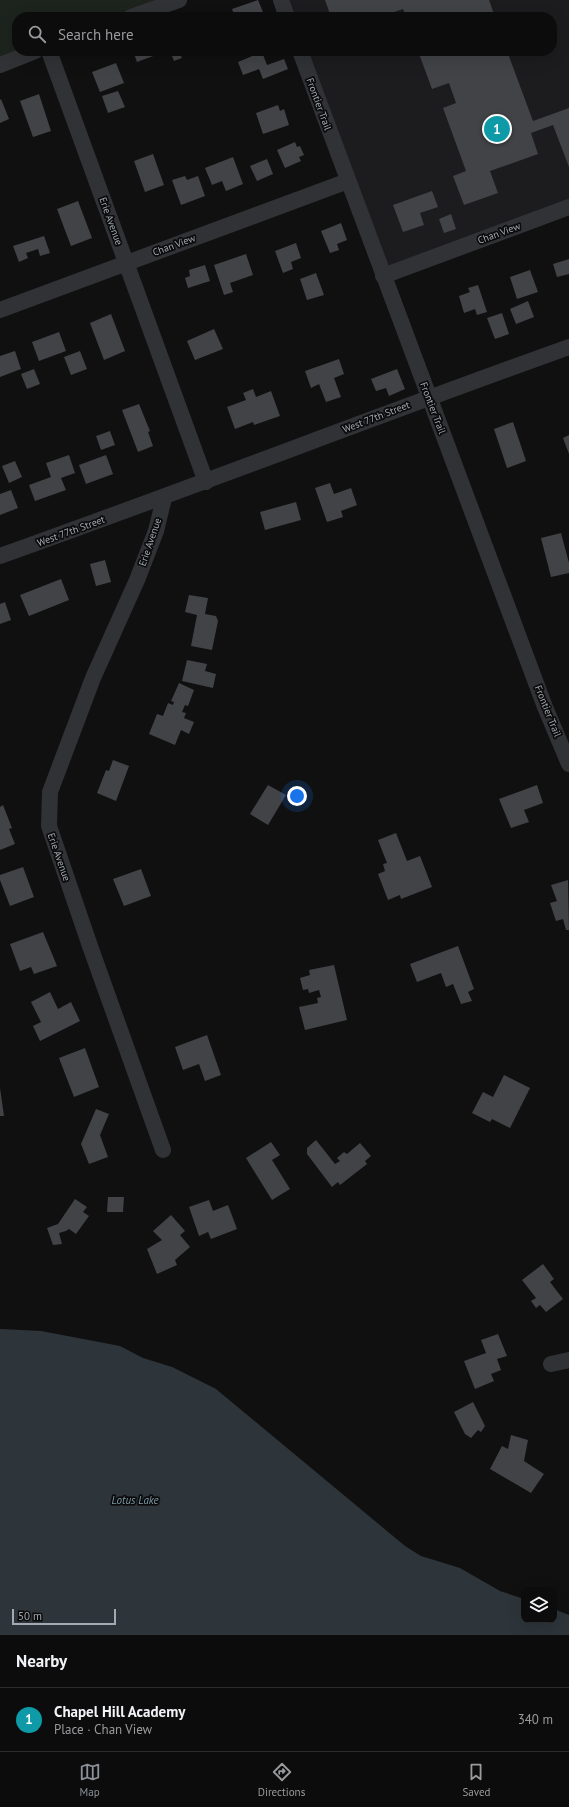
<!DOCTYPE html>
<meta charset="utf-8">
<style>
:root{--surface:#0c0c0d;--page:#151516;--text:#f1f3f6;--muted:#9a9b9d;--line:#2c2c2e;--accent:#8c9099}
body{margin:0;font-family:"PT Sans",sans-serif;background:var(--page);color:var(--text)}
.controls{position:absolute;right:12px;bottom:12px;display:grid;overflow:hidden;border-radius:8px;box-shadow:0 4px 16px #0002}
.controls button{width:36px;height:36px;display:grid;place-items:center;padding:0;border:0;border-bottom:1px solid var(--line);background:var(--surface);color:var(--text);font:20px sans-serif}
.scale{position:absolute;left:12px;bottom:10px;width:104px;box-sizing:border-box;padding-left:4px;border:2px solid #a3a9b0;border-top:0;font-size:11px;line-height:14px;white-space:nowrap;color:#a3a9b0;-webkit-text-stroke:3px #0b0b0c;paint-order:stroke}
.you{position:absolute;left:297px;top:796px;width:14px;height:14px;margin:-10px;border:3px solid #fff;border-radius:50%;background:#1a73e8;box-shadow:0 0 0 6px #1a73e833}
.badge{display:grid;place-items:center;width:26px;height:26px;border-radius:50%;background:var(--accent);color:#fff;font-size:13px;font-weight:700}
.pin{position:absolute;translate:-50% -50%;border:2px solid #fff;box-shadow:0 1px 4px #0006}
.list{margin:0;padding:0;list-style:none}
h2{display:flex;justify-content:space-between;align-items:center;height:52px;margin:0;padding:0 16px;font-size:17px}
h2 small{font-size:13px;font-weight:400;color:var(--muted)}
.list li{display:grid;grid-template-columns:26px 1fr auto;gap:12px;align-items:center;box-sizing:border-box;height:64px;padding:0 16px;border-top:1px solid var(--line)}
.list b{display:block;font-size:15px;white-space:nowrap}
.list p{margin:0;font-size:13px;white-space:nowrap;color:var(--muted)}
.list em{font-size:13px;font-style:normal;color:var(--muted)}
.icon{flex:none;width:22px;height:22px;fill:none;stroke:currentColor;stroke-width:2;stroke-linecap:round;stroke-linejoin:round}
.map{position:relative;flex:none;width:569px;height:1635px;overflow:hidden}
.search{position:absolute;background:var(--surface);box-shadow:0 4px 16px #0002;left:12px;right:12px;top:12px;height:44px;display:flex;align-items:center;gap:10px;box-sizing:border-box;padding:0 14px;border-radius:16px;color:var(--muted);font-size:15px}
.sheet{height:116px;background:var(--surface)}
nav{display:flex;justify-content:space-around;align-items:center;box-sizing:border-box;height:56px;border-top:1px solid var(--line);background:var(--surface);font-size:11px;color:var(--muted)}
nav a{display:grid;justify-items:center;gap:2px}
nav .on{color:var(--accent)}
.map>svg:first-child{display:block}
.built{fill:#1c1c1e}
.green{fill:#1d231d}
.water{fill:#2d353a}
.building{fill:#424346}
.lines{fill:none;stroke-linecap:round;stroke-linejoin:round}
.minor{stroke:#313235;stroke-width:16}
.labels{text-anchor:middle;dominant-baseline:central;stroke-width:3.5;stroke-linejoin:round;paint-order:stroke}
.street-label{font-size:10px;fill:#a3a9b0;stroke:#0b0b0c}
.water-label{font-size:11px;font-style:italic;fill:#7d9aa7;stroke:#0b0b0c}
</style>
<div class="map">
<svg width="569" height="1635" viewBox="0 0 569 1635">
<rect width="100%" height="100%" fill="#101011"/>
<!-- built -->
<path class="built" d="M281,0H569V207L383,276L300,51H552V17H287Z"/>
<!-- green -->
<path class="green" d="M0,0H179L133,17H17V51L0,67Z"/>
<!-- water -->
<path class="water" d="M0,1329L41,1331L120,1346L143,1358L172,1367L216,1389L405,1546L421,1556L460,1568L500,1591L524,1599V1620H554V1609L569,1615V1635H0Z"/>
<!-- building -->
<g class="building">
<path d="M258,0L265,17H235L232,9Z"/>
<path d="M325,0H489L495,17H406L403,9L380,17H331Z"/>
<path d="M133,51H155L156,55L137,62Z"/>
<path d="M170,51H187L180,54L182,58L174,61Z"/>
<path d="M418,51H507L533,121L569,108V167L553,125L531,133L538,154L490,171L498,193L464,205L453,176L466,171L443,108L456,103L449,83L432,89Z"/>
<path d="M262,52L267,65L284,59L288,69L263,79L259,69L243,75L238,62Z"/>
<path d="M116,63L124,83L100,92L92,72Z"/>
<path d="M118,91L125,107L108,113L102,96Z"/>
<path d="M39,94L51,131L33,137L20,101Z"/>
<path d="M1,99L9,119L0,123V100Z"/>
<path d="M278,105L280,111L284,109L289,125L263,134L256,113Z"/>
<path d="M295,142L297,147L300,146L304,155L299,157L301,161L285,168L277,150Z"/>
<path d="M153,154L164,185L145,192L134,161Z"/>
<path d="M233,157L243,184L226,191L222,181L212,185L205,168Z"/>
<path d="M267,159L273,174L257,181L250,166Z"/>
<path d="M185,176L187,180L198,176L205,196L181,205L172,180Z"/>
<path d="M432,191L438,207L420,213L424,225L403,232L393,205Z"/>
<path d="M78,201L92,238L71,246L57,209Z"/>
<path d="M451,214L456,229L444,233L439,219Z"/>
<path d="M341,223L347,240L337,244L339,250L330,253L321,231Z"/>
<path d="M44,236L50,253L40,256L38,249L26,253L28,258L19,262L13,246Z"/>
<path d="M296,243L301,258L291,262L293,269L283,273L275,251Z"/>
<path d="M246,254L253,275L230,283L233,292L224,295L214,265Z"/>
<path d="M569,259V274L557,277L553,264Z"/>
<path d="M205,265L210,281L188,288L185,278L190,276L189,270Z"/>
<path d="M530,270L538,292L517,299L510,277Z"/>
<path d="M316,273L324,295L307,300L300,279Z"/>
<path d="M478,285L487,312L477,315L475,309L464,313L459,296L470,292L468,288Z"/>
<path d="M528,301L534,317L516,324L510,309Z"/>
<path d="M502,313L509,334L495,339L487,318Z"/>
<path d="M111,314L125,351L104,360L90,323Z"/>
<path d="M214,329L223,349L195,360L187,341Z"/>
<path d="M59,332L66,351L39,361L32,342Z"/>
<path d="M15,351L21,369L0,377V356Z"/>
<path d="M80,351L87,369L71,375L64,357Z"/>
<path d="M339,359L344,374L334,378L341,397L326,402L319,384L311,388L305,371Z"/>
<path d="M34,369L40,384L27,389L21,374Z"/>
<path d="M397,369L405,389L389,396L386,388L376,391L371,379Z"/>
<path d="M253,389L256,397L271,391L280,416L254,425L253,422L235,429L227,407L246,400L243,393Z"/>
<path d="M139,404L150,431L148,432L153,446L138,452L122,410Z"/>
<path d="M513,422L526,461L507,468L494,429Z"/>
<path d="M110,431L115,445L101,450L96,436Z"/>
<path d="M569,435V454L563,438Z"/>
<path d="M69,455L75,473L61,478L66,490L35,501L29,485L51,477L46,463Z"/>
<path d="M106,455L113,474L86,484L79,465Z"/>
<path d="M15,461L22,477L9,483L2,466Z"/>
<path d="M330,483L334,494L351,488L357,505L341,511L343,517L327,522L315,488Z"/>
<path d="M11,490L18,508L0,515V494Z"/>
<path d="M296,502L301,520L265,530L260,512Z"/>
<path d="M561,533L569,563V573L551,577L541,538Z"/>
<path d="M105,560L111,582L96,586L90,564Z"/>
<path d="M61,579L69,600L29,616L20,595Z"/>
<path d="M189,595L208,598L205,614L216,616L218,621L212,650L191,646L197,615L185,612Z"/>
<path d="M5,602L11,620L0,624V604Z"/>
<path d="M187,660L207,664L205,671L216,674L213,688L182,681Z"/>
<path d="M179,683L194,690L188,706L185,705L182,712L186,713L184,718L194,722L189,734L181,730L175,745L149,734L157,714L163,716L168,703L173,705L174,702L171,701Z"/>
<path d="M113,760L129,766L116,801L97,793L106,770L109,771Z"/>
<path d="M268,785L286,795L268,825L250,814Z"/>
<path d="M537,785L543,803L524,810L529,822L511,828L499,799Z"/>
<path d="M3,805L12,828L9,829L15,844L0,850V807Z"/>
<path d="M396,833L407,861L420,856L432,887L401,899L400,895L388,900L378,874L385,871L383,864L387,863L378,840Z"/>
<path d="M23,867L34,897L10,906L0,880V875Z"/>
<path d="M141,869L151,896L124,906L113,879Z"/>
<path d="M568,880L569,930H566L563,919L556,921L550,903L557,901L551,885Z"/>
<path d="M43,932L57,966L34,974L31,967L20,971L10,944Z"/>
<path d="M458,946L474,989L468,992L472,1001L461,1004L453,984L446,987L441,973L417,982L410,964Z"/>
<path d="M334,965L347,1020L305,1030L299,1007L318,1003L317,998L321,997L319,990L309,993L308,989L303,990L300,978L310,975L309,970Z"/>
<path d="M50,992L58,1009L71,1002L80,1021L40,1041L33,1026L41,1022L31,1002Z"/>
<path d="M207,1035L221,1075L205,1081L199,1064L183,1070L175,1047Z"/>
<path d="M85,1048L99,1087L74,1097L59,1058Z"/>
<path d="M504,1075L530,1088L510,1128L492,1119L490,1122L472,1113L483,1092L493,1097Z"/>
<path d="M0,1088L4,1116H0Z"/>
<path d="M96,1109L109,1114L100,1135L108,1157L89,1164L81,1144Z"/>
<path d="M316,1140L335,1164L340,1161L337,1158L344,1152L347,1154L360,1143L371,1156L365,1161L367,1164L340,1185L338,1182L332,1187L307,1154V1148Z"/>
<path d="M271,1142L280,1155L272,1160L290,1189L272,1200L246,1158Z"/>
<path d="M108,1197H124L123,1212H107Z"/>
<path d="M75,1199L87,1207L83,1212L89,1216L76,1234L69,1229L66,1231L59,1233L62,1244L53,1245L47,1228L58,1224Z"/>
<path d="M209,1200L213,1211L228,1205L237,1229L211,1239L208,1232L199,1236L189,1207Z"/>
<path d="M171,1215L185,1231L180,1235L190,1247L175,1260L177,1265L157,1274L147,1249L162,1240L153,1231Z"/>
<path d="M543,1264L554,1279L550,1282L563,1299L546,1312L540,1305L536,1308L531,1301L536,1298L522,1280Z"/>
<path d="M498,1334L507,1356L497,1359L501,1370L491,1374L494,1381L475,1389L464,1361L486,1353L481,1340Z"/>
<path d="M473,1402L485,1426L481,1432L478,1430L471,1438L465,1434L454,1412Z"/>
<path d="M511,1435L528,1440L524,1461L544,1474L531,1493L490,1469L502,1446L508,1449Z"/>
</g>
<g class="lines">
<!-- minor -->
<g class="minor">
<path d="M281,0L287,17"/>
<path d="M131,17L179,0"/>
<path d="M49,51L206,482"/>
<path d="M300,51L545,707L569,764"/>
<path d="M0,65L35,51"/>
<path d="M383,276L569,207"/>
<path d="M0,310L348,181"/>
<path d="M0,556C191,488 379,415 569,347"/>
<path d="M163,1150L90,946L49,826L50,792L93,678L137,580L156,531L164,498"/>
<path d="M551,1364L569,1360"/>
</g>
</g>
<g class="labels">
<!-- street labels -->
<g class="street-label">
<text transform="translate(319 104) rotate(70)">Frontier Trail</text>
<text transform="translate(111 221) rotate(70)">Erie Avenue</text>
<text transform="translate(499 233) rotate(-20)">Chan View</text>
<text transform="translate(174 245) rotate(-20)">Chan View</text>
<text transform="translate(433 408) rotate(69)">Frontier Trail</text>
<text transform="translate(376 417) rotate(-21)">West 77th Street</text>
<text transform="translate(71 531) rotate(-20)">West 77th Street</text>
<text transform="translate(150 542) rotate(-71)">Erie Avenue</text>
<text transform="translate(548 711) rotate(68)">Frontier Trail</text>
<text transform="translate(59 857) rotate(71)">Erie Avenue</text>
</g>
<!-- water labels -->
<g class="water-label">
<text x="135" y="1500">Lotus Lake</text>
</g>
</g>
</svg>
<div class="controls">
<button><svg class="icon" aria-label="layers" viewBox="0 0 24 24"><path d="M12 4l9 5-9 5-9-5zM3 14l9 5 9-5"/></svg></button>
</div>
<div class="scale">50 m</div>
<div class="you"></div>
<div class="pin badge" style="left:497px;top:129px;background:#0f9aa8">1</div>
<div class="search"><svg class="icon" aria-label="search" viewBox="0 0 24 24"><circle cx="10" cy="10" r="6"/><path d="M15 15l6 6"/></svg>Search here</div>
</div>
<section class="sheet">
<h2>Nearby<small></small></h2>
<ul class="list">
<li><span class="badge" style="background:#0f9aa8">1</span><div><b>Chapel Hill Academy</b><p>Place · Chan View</p></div><em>340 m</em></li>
</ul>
</section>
<nav>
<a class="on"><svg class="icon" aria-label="map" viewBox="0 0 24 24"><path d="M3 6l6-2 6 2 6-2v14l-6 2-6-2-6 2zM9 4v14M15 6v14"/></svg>Map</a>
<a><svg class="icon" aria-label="directions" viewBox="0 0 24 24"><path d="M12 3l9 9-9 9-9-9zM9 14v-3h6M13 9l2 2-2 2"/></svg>Directions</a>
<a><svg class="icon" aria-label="saved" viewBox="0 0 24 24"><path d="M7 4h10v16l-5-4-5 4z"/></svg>Saved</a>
</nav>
